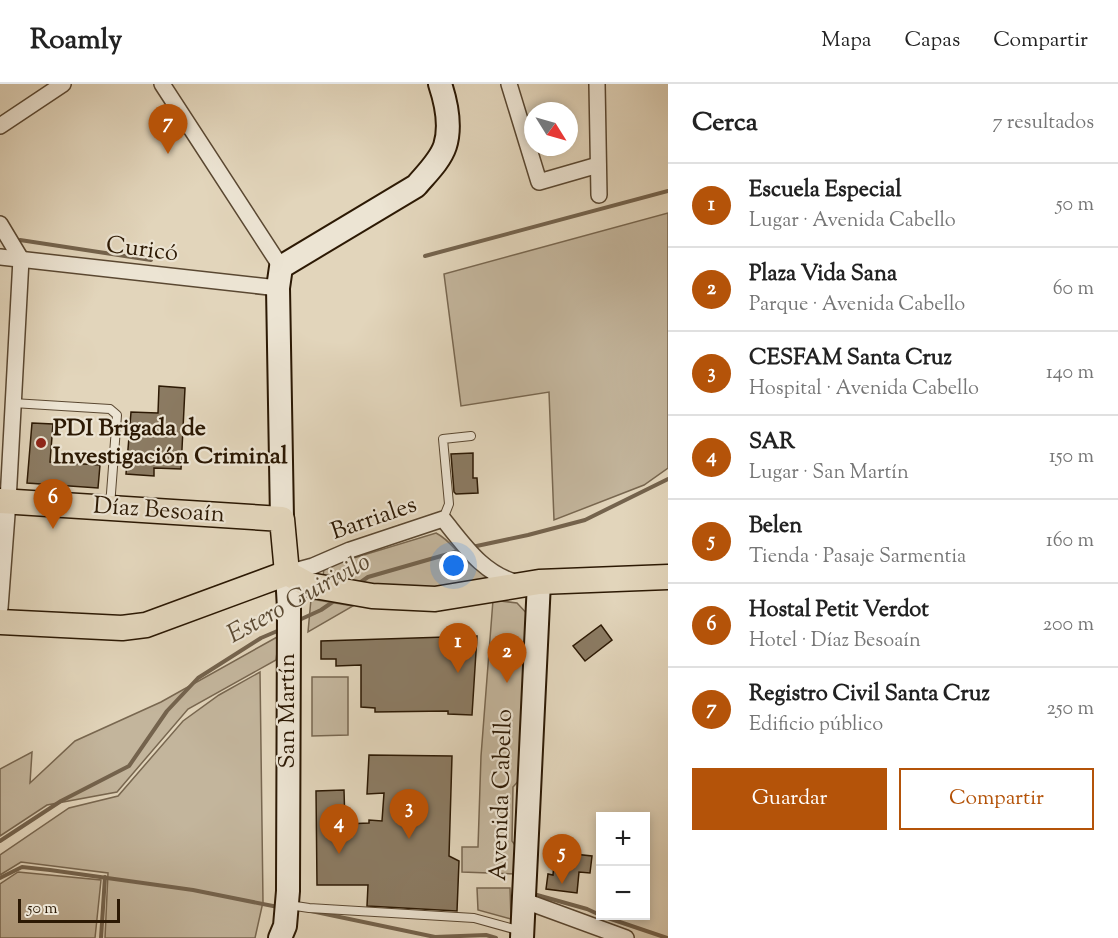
<!DOCTYPE html>
<html lang="es">
<meta charset="utf-8">
<style>
:root{--surface:#fff;--page:#f2f2f2;--text:#222;--muted:#767676;--line:#e0e0e0;--accent:#b45309}
body{margin:0;font-family:"Sorts Mill Goudy",serif;background:var(--page);color:var(--text)}
.controls{position:absolute;right:18px;bottom:18px;display:grid;overflow:hidden;border-radius:0px;box-shadow:0 3px 9px #0003}
.controls button{width:54px;height:54px;display:grid;place-items:center;padding:0;border:0;border-bottom:2px solid var(--line);background:var(--surface);color:var(--text);font:30px sans-serif}
.compass{position:absolute;left:524px;top:18px;width:54px;height:54px;border-radius:50%;background:var(--surface);box-shadow:0 3px 9px #0003;rotate:127deg}
.scale{position:absolute;left:18px;bottom:15px;width:102px;box-sizing:border-box;padding-left:6px;border:3px solid #2c1904;border-top:0;font-size:16px;line-height:21px;white-space:nowrap;color:#2c1904;-webkit-text-stroke:4px #ece4d3;paint-order:stroke}
.you{position:absolute;left:454px;top:482px;width:21px;height:21px;margin:-15px;border:4px solid #fff;border-radius:50%;background:#1a73e8;box-shadow:0 0 0 9px #1a73e833}
.badge{display:grid;place-items:center;width:39px;height:39px;border-radius:50%;background:var(--accent);color:#fff;font-size:20px;font-weight:700}
.pin{position:absolute;translate:-50% -50px;filter:drop-shadow(0 2px 3px #0008)}
.pin::after{content:'';position:absolute;top:32px;width:21px;height:18px;background:inherit;clip-path:polygon(0 0,100% 0,50% 100%)}
.list{margin:0;padding:0;list-style:none}
h2{display:flex;justify-content:space-between;align-items:center;height:78px;margin:0;padding:0 24px;font-size:26px}
h2 small{font-size:20px;font-weight:400;color:var(--muted)}
.list li{display:grid;grid-template-columns:39px 1fr auto;gap:18px;align-items:center;box-sizing:border-box;height:84px;padding:0 24px;border-top:2px solid var(--line)}
.list b{display:block;font-size:22px;white-space:nowrap}
.list p{margin:0;font-size:20px;white-space:nowrap;color:var(--muted)}
.list em{font-size:20px;font-style:normal;color:var(--muted)}
.actions{display:flex;gap:12px;padding:18px 24px}
.actions a{flex:1;padding:14px 0;border:2px solid var(--accent);border-radius:0px;text-align:center;font-size:21px;color:var(--accent)}
.actions .main{background:var(--accent);color:#fff}
.map{position:relative;flex:none;width:668px;height:854px;overflow:hidden}
header{display:flex;align-items:center;gap:36px;box-sizing:border-box;height:84px;padding:0 30px;background:var(--surface);border-bottom:2px solid var(--line)}
header strong{font-size:28px}
nav{display:flex;gap:33px;margin-inline-start:auto;font-size:21px}
main{display:flex}
aside{flex:1;background:var(--surface)}
.map>svg:first-child{display:block}
.green{fill:#c3b59c;stroke:#786750;stroke-width:1.5}
.lines{fill:none;stroke-linecap:round;stroke-linejoin:round}
.stream{stroke:#74634d;stroke-width:4}
.building{fill:#8b7b63;stroke:#2c1904;stroke-width:1.5}
.lane-casing{stroke:#5a4832;stroke-width:10}
.street-casing{stroke:#5a4832;stroke-width:18}
.secondary-casing{stroke:#2c1904;stroke-width:26}
.primary-casing{stroke:#2c1904;stroke-width:27}
.lane{stroke:#ece4d3;stroke-width:8}
.street{stroke:#ece4d3;stroke-width:15}
.secondary{stroke:#ece4d3;stroke-width:22}
.primary{stroke:#e2d5bb;stroke-width:24}
.poi-dot{fill:#8f2418;stroke:#ece4d3;stroke-width:2}
.labels{text-anchor:middle;dominant-baseline:central;stroke-width:4.5;stroke-linejoin:round;paint-order:stroke}
.street-label{font-size:24px;fill:#2c1904;stroke:#ece4d3}
.poi-label{font-size:24px;font-weight:bold;fill:#2c1904;stroke:#ece4d3;text-anchor:start}
.water-label{font-size:26px;font-style:italic;fill:#5c4b34;stroke:#ece4d3}
</style>
<header>
<strong>Roamly</strong>
<nav><a>Mapa</a><a>Capas</a><a>Compartir</a></nav>
</header>
<main>
<div class="map">
<svg width="668" height="854" viewBox="0 0 668 854">
<rect width="100%" height="100%" fill="#e2d5bb"/>
<filter id="stains"><feTurbulence type="fractalNoise" baseFrequency=".00333" numOctaves="4"/><feColorMatrix values="0 0 0 0 .2 0 0 0 0 .09 0 0 0 0 .02 0 0 0 .5 -.17"/></filter>
<radialGradient id="worn" r=".72"><stop offset=".6" stop-color="#630" stop-opacity="0"/><stop offset="1" stop-color="#630" stop-opacity=".3"/></radialGradient>
<!-- green -->
<g class="green">
<path d="M668,129V384L644,401L554,436L549,308L461,322L444,190Z"/>
<path d="M436,449C450,456 456,468 468,478C478,487 482,483 490,496L433,508L323,494L324,483Z"/>
<path d="M311,515L353,522L308,548Z"/>
<path d="M493,516L517,519L531,534L521,694L513,703L512,757L517,764L518,790L462,788V763H478L481,672Z"/>
<path d="M279,552L276,576L188,625L117,708L47,721L0,752V685L32,668L30,699L75,657L161,618Z"/>
<path d="M260,588L263,818L255,854H105L108,789L21,778L0,791V771L69,724L118,712L183,637L219,611Z"/>
<path d="M312,593H348V651L312,652Z"/>
<path d="M18,788L101,796L95,854H0V800Z"/>
<path d="M477,804H510L511,835L478,826Z"/>
</g>
<g class="lines">
<!-- stream -->
<g class="stream">
<path d="M20,156L151,176"/>
<path d="M425,172L668,107"/>
<path d="M472,463L528,451L585,436L668,395"/>
<path d="M358,500L368,493L462,466"/>
<path d="M297,537L321,526L337,515"/>
<path d="M0,757L61,717L129,682L167,627L198,594L261,554L282,545"/>
<path d="M0,794L22,783L50,786L193,806L278,823"/>
<path d="M537,811L587,825L600,831"/>
<path d="M311,827L435,853L486,851L496,854"/>
<path d="M602,832L667,854"/>
<path d="M101,854L105,793"/>
</g>
</g>
<!-- building -->
<g class="building">
<path d="M159,302L185,304L181,385L154,384V392L126,390L131,328L158,329Z"/>
<path d="M32,339L53,340L50,378L100,381L98,404L27,399Z"/>
<path d="M473,369V394H477L478,409L456,410L454,408L451,370Z"/>
<path d="M601,541L612,556L585,577L573,562Z"/>
<path d="M477,552L472,631L448,630V627L375,628V624L361,623V581L336,582V575H321V557Z"/>
<path d="M369,671L452,672L449,772L459,777L457,827L367,822L368,801H317L316,707L344,706L345,740L369,739V736L382,737L384,709L367,710Z"/>
<path d="M555,768L592,772L590,789L579,788L577,809L546,805L548,790L553,791Z"/>
</g>
<g class="lines">
<defs>
<g id="lane">
<path d="M13,319L110,325L117,331L110,422"/>
<path d="M443,435L449,420L443,355L471,352"/>
<path d="M289,821L309,824L474,834L521,847"/>
</g>
<g id="street">
<path d="M162,0L281,183"/>
<path d="M509,0L539,98L598,81"/>
<path d="M597,0L599,111"/>
<path d="M0,42L63,0"/>
<path d="M0,140L21,175L8,417L0,524"/>
<path d="M0,173L278,204"/>
<path d="M287,489L313,482L350,466L443,435C465,462 483,490 518,499"/>
<path d="M525,817L626,854"/>
</g>
<g id="secondary">
<path d="M282,435L278,204L281,183L416,102C426,90 440,77 445,62C451,43 446,18 440,0"/>
<path d="M280,854L285,842L288,807L289,525L287,489"/>
<path d="M522,854L539,498"/>
</g>
<g id="primary">
<path d="M0,417L282,435L287,489"/>
<path d="M0,538L122,544L146,541L287,489L309,501L372,512L435,515L539,498L668,493"/>
</g>
</defs>
<!-- lane casing -->
<use href="#lane" class="lane-casing"/>
<!-- street casing -->
<use href="#street" class="street-casing"/>
<!-- secondary casing -->
<use href="#secondary" class="secondary-casing"/>
<!-- primary casing -->
<use href="#primary" class="primary-casing"/>
<!-- lane -->
<use href="#lane" class="lane"/>
<!-- street -->
<use href="#street" class="street"/>
<!-- secondary -->
<use href="#secondary" class="secondary"/>
<!-- primary -->
<use href="#primary" class="primary"/>
</g>
<!-- markers -->
<circle class="poi-dot" cx="41" cy="359" r="6"/>
<g class="labels">
<!-- street labels -->
<g class="street-label">
<text transform="translate(142 166) rotate(7)">Curicó</text>
<text transform="translate(159 427) rotate(4)">Díaz Besoaín</text>
<text transform="translate(374 435) rotate(-19)">Barriales</text>
<text transform="translate(288 627) rotate(-90)">San Martín</text>
<text transform="translate(502 711) rotate(-88)">Avenida Cabello</text>
</g>
<!-- poi labels -->
<g class="poi-label">
<text x="53" y="345">PDI Brigada de<tspan x="53" dy="28">Investigación Criminal</tspan></text>
</g>
<!-- water labels -->
<g class="water-label">
<text transform="translate(299 515) rotate(-29)">Estero Guirivilo</text>
</g>
</g>
<rect width="100%" height="100%" filter="url(#stains)"/>
<rect width="100%" height="100%" fill="url(#worn)"/>
</svg>
<div class="controls">
<button>+</button>
<button>−</button>
</div>
<svg class="compass" viewBox="-18 -18 36 36"><path d="M0-13l5 13h-10z" fill="#e53935"/><path d="M0 13l5-13h-10z" fill="#767676"/></svg>
<div class="scale">50 m</div>
<div class="you"></div>
<div class="pin badge" style="left:458px;top:589px">1</div>
<div class="pin badge" style="left:507px;top:599px">2</div>
<div class="pin badge" style="left:409px;top:755px">3</div>
<div class="pin badge" style="left:339px;top:770px">4</div>
<div class="pin badge" style="left:562px;top:800px">5</div>
<div class="pin badge" style="left:53px;top:445px">6</div>
<div class="pin badge" style="left:168px;top:70px">7</div>
</div>
<aside>
<h2>Cerca<small>7 resultados</small></h2>
<ul class="list">
<li><span class="badge">1</span><div><b>Escuela Especial</b><p>Lugar · Avenida Cabello</p></div><em>50 m</em></li>
<li><span class="badge">2</span><div><b>Plaza Vida Sana</b><p>Parque · Avenida Cabello</p></div><em>60 m</em></li>
<li><span class="badge">3</span><div><b>CESFAM Santa Cruz</b><p>Hospital · Avenida Cabello</p></div><em>140 m</em></li>
<li><span class="badge">4</span><div><b>SAR</b><p>Lugar · San Martín</p></div><em>150 m</em></li>
<li><span class="badge">5</span><div><b>Belen</b><p>Tienda · Pasaje Sarmentia</p></div><em>160 m</em></li>
<li><span class="badge">6</span><div><b>Hostal Petit Verdot</b><p>Hotel · Díaz Besoaín</p></div><em>200 m</em></li>
<li><span class="badge">7</span><div><b>Registro Civil Santa Cruz</b><p>Edificio público</p></div><em>250 m</em></li>
</ul>
<div class="actions"><a class="main">Guardar</a><a>Compartir</a></div>
</aside>
</main>
